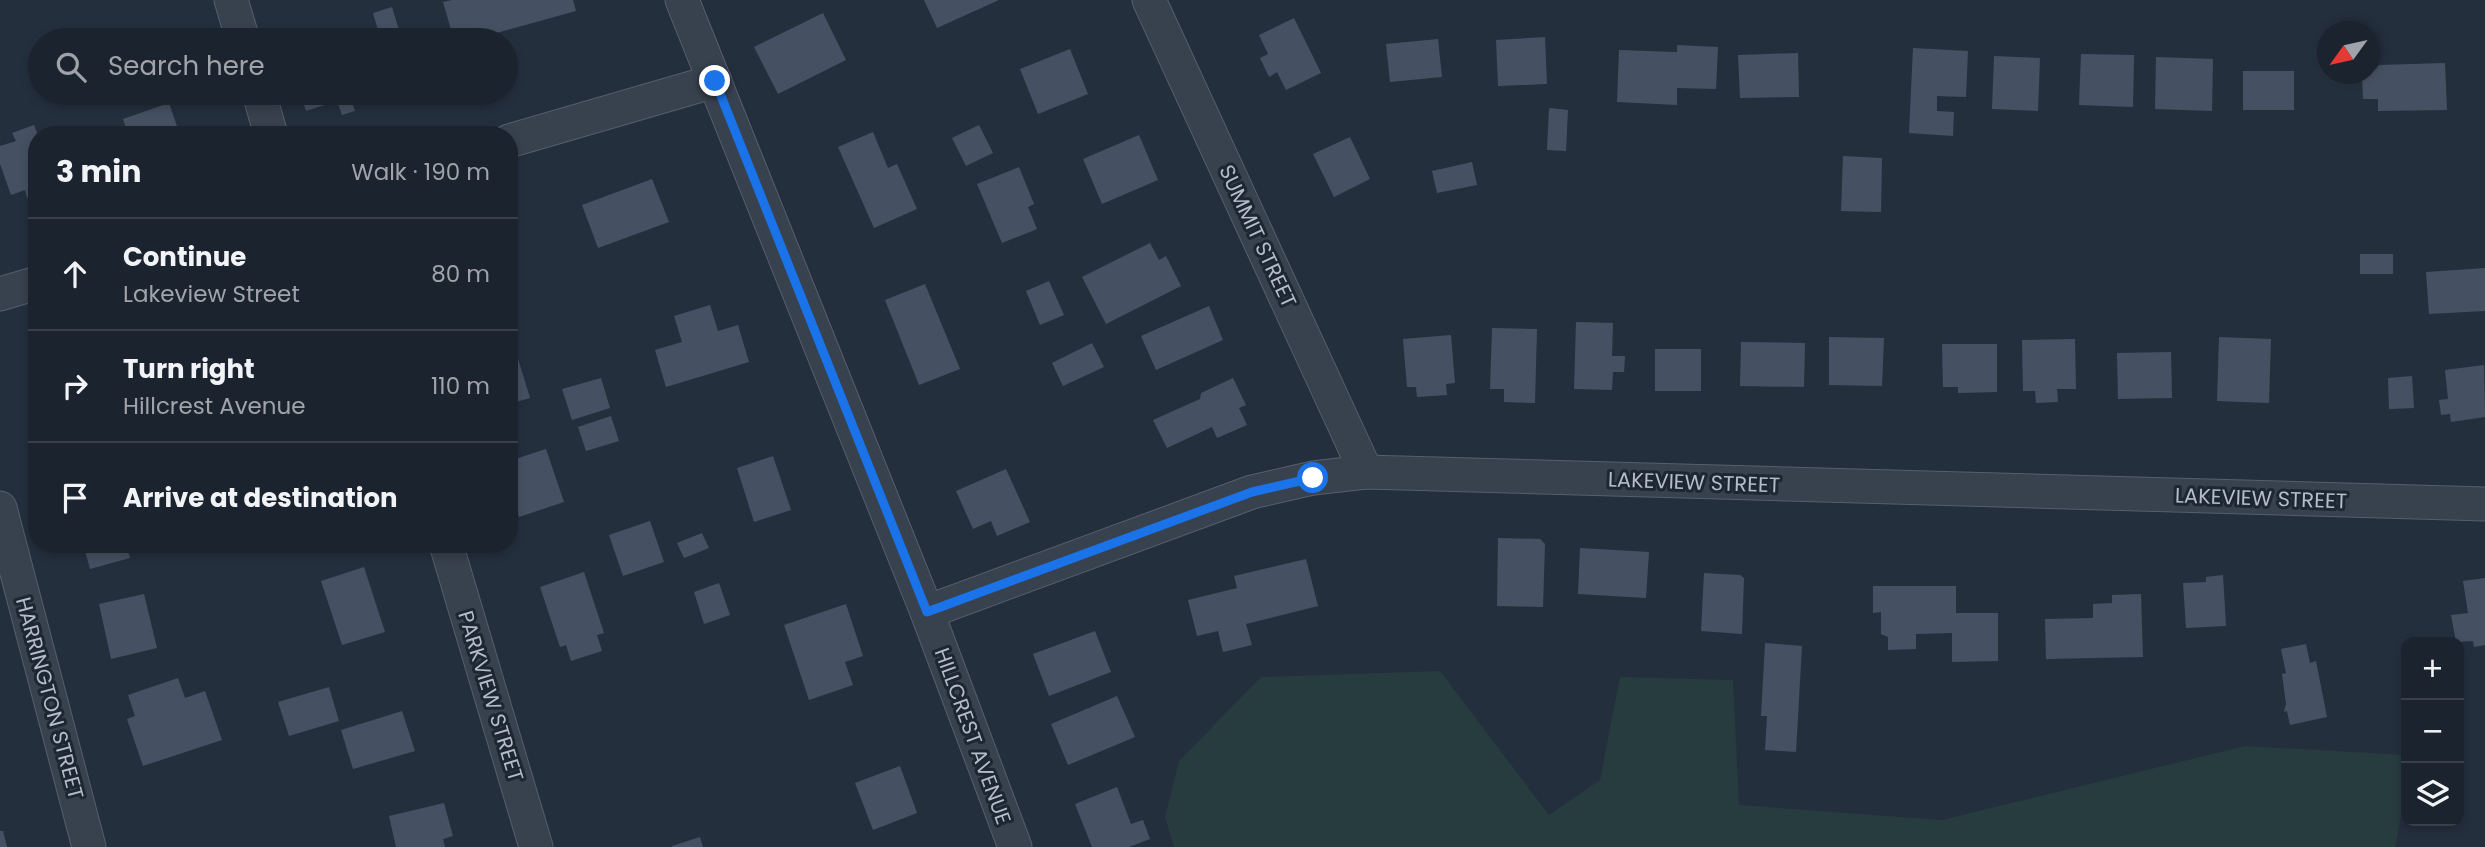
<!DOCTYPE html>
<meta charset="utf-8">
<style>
:root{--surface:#1b232e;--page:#242b36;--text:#f1f3f6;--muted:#a0a4aa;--line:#39404a}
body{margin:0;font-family:Poppins,sans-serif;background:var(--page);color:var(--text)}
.controls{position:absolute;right:21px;bottom:21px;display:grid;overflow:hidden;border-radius:14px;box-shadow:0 4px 10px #0003}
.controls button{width:63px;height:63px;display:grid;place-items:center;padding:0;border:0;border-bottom:2px solid var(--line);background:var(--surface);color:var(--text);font:35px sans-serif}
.compass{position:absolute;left:2317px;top:21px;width:63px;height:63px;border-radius:50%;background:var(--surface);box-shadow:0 4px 10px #0003;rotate:237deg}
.stop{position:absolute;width:21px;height:21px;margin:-16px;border:5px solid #1a73e8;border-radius:50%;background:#fff}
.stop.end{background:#1a73e8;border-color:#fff;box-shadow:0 2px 7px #0008}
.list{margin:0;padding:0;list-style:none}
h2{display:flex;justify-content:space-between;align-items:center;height:91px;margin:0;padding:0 28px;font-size:30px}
h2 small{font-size:23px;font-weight:400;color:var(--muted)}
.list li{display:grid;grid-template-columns:46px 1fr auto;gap:21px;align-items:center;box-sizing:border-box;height:112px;padding:0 28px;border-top:2px solid var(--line)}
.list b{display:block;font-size:26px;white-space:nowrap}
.list p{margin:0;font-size:23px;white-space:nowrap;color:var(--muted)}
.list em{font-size:23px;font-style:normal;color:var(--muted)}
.icon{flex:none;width:38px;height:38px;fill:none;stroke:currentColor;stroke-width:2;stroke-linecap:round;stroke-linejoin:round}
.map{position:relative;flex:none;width:2485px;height:847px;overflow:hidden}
.search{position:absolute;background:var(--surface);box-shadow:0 4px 10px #0003;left:28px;top:28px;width:490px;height:77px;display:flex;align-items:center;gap:18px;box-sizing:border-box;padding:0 24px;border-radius:38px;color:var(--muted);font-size:26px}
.panel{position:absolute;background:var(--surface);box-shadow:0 4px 10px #0003;left:28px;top:126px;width:490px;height:427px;border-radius:28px}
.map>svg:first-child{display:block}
.green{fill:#263c3f}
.building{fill:#455162}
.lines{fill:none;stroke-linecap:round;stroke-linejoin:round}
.minor-casing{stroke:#565f6c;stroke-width:35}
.minor{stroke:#38414e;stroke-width:33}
.route{stroke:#1a73e8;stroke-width:9}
.labels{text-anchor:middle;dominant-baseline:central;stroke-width:6;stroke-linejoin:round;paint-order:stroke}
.street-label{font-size:21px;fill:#b4bcc9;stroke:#1d2633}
</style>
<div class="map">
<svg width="2485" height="847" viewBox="0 0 2485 847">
<rect width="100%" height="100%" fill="#242f3e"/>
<!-- green -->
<path class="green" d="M1440,671L1549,815L1600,780L1620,677L1733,680L1739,805L1942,820L2245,746L2406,755V789L2395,847H1174L1165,817L1179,761L1261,677Z"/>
<!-- building -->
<g class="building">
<path d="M452,0H573L576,11L471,40H454L443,2Z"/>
<path d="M924,0H999L937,28Z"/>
<path d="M392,7L402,40H361L360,36L378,30L373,13Z"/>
<path d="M823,13L846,60L778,94L754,47Z"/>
<path d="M1294,18L1321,73L1286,90L1277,72L1269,77L1260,58L1268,54L1259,35Z"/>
<path d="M1545,37L1547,84L1498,86L1496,40Z"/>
<path d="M1438,39L1442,77L1390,82L1386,44Z"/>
<path d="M1677,45L1718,47L1716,89L1677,88V105L1617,102L1619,50L1677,52Z"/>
<path d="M1913,48L1968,51L1966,97L1937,96V111L1954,112L1953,136L1909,133Z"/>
<path d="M1070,49L1088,94L1038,114L1020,69Z"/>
<path d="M1798,53L1799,97L1740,98L1738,55Z"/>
<path d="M2081,54L2134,55L2133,107L2079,105Z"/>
<path d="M1994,56L2040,58L2038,111L1992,109Z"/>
<path d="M2156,57L2213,59L2212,111L2155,109Z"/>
<path d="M2445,63L2447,110L2378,111V99H2363L2362,74H2370V70L2376,69L2379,65Z"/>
<rect x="2243" y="71" width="51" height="39"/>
<path d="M300,93H349L355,111L342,115L337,101L306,111Z"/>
<path d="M376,93H416L380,104Z"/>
<path d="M169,103L180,135H128L123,119Z"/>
<path d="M1549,108L1568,110L1566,151L1547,150Z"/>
<path d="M34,125L37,133L45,130L46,135H37V195L27,198L25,190L11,195L0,164V146L16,141L12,133Z"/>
<path d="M979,125L993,153L966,166L952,138Z"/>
<path d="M873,132L888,168L897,164L917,209L874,228L838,147Z"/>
<path d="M1139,135L1158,180L1102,204L1083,159Z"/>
<path d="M1350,137L1370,179L1334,197L1313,154Z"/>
<path d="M1843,156L1882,158L1881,212L1841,211Z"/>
<path d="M1472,162L1477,185L1437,193L1432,171Z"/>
<path d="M1019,167L1034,204L1028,207L1037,229L1002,243L977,184Z"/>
<path d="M652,179L669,222L598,248L582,205Z"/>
<path d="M1150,243L1159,260L1166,256L1181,286L1106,324L1082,277Z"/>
<path d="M509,251L517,275L509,277Z"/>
<rect x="2360" y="254" width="33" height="20"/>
<path d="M2485,268V311L2429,314L2426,272Z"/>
<path d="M1049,281L1064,315L1040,325L1026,291Z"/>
<path d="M925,284L960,369L919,385L885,300Z"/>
<path d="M710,305L718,331L738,325L749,362L666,387L655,350L682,342L674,316Z"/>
<path d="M1209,306L1223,340L1156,370L1141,336Z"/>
<path d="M1576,322L1613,323L1612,356H1625L1624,372H1613L1612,390L1574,389Z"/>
<path d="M1492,328L1537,329L1535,403L1504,402V389H1490Z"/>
<path d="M1451,335L1455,383L1446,384L1447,395L1417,397L1416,387H1407L1403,339Z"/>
<path d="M1829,337L1884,338L1882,386L1829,385Z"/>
<path d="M2219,337L2271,339L2269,403L2217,401Z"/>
<path d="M2075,339L2076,389H2057L2058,402L2036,403L2035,391H2023L2022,340Z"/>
<path d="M513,342L530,398L509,404V343Z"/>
<path d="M1741,342L1805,343L1804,387L1740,386Z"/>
<path d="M37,343V368H36L29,345Z"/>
<path d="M1092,343L1104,367L1063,386L1052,363Z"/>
<path d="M1942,344H1997V392L1958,393V387H1943Z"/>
<rect x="1655" y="349" width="46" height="42"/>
<path d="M2171,352L2172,398L2118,399L2117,353Z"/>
<path d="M2484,365L2485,417L2451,422L2450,414L2441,415L2439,400L2448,399L2445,370Z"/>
<path d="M2412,376L2414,408L2389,409L2388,378Z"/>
<path d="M601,378L610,408L572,420L562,389Z"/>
<path d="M1233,378L1246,405L1239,408L1247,425L1217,438L1212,427L1167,448L1153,420L1200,399L1201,393Z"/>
<path d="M611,416L619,441L586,451L578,427Z"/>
<path d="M546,449L564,502L519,517L509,488V461Z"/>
<path d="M773,456L791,510L754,522L737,468Z"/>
<path d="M1006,469L1030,522L997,536L991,521L973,529L956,491Z"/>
<path d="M650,521L664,562L623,576L609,535Z"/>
<path d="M702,533L709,548L684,558L677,543Z"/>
<path d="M1498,538L1540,539L1545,544L1543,607L1497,606Z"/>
<path d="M83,544H126L130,558L90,569Z"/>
<path d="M1580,548L1649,552L1646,598L1578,594Z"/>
<path d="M1306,559L1318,606L1246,624L1252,645L1223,652L1218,631L1197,636L1188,600L1237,588L1234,576Z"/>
<path d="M364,567L385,632L342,645L321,581Z"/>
<path d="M584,572L604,633L597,635L602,651L571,661L566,645L560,647L540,587Z"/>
<path d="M1704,573L1740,575L1744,578L1742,634L1701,631Z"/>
<path d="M2223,575L2226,626L2186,628L2183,583L2206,582V577Z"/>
<path d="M2485,578V645L2474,647L2473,641L2456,642L2451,615L2468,613L2463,581Z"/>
<path d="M719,583L730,615L704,624L694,592Z"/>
<path d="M1873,586H1956V613H1998V661L1952,662V633L1916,634V649L1888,650V637L1881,634V612L1873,613Z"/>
<path d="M144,594L157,648L111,659L99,604Z"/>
<path d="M2141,594L2143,657L2046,659L2045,619L2093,618V604L2112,603V595Z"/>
<path d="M846,604L863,656L845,662L853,685L809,700L784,625Z"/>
<path d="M1095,631L1111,672L1049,696L1033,654Z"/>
<path d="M1765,643L1802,646L1796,752L1765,750L1767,716H1761Z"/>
<path d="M2306,644L2310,663L2316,661L2327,717L2290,725L2287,711L2284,712L2286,704L2282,674L2286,673L2281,649Z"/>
<path d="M178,678L185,698L205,691L222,740L143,766L127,719L135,716L128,695Z"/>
<path d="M329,687L339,721L289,736L278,702Z"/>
<path d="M1117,696L1135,737L1068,765L1051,724Z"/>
<path d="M402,711L415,751L353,769L341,730Z"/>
<path d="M900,766L917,813L873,830L855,783Z"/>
<path d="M1117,787L1131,824L1143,820L1150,839L1129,847H1092L1075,804Z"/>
<path d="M444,803L453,836L443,839L445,847H396L389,816Z"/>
<path d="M0,831H3L7,847H0Z"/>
<path d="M700,837L703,847H672V846Z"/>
</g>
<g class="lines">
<defs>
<g id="minor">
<path d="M231,0L243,40"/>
<path d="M682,0L927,612L1015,847"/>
<path d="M1149,0L1366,472"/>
<path d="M259,93L271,135"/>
<path d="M509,141L715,81"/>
<path d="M0,294L37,283"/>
<path d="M0,508L89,847"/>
<path d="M446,544L536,847"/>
<path d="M927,612L1252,492L1313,478L1366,472L2485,504"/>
</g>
</defs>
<!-- minor casing -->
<use href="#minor" class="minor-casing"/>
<!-- minor -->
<use href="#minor" class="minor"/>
</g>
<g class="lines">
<!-- route -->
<path class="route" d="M715,81L927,612L1252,492L1313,478"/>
</g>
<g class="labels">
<!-- street labels -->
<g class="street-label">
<text transform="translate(1258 236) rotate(65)">SUMMIT STREET</text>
<text transform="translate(1694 482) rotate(2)">LAKEVIEW STREET</text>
<text transform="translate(2261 498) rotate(2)">LAKEVIEW STREET</text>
<text transform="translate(491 696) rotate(73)">PARKVIEW STREET</text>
<text transform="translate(50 698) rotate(75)">HARRINGTON STREET</text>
<text transform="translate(973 736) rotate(70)">HILLCREST AVENUE</text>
</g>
</g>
</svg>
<div class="controls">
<button>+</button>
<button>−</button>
<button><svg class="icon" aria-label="layers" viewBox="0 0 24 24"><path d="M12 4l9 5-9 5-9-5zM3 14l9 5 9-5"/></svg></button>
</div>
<svg class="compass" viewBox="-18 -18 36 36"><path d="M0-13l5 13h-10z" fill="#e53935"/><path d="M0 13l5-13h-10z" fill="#a0a4aa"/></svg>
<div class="stop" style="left:1313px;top:478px"></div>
<div class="stop end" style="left:715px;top:81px"></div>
<div class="search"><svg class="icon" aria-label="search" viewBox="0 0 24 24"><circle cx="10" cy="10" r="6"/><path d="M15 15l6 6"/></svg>Search here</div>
<section class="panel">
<h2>3 min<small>Walk · 190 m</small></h2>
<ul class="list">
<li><svg class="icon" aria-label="ahead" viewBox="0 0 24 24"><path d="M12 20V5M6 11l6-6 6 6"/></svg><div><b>Continue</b><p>Lakeview Street</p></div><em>80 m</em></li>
<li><svg class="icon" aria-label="right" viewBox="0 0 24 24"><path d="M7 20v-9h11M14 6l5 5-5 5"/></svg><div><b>Turn right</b><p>Hillcrest Avenue</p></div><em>110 m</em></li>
<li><svg class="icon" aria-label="arrive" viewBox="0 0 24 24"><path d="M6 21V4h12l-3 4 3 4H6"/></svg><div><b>Arrive at destination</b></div></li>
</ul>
</section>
</div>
